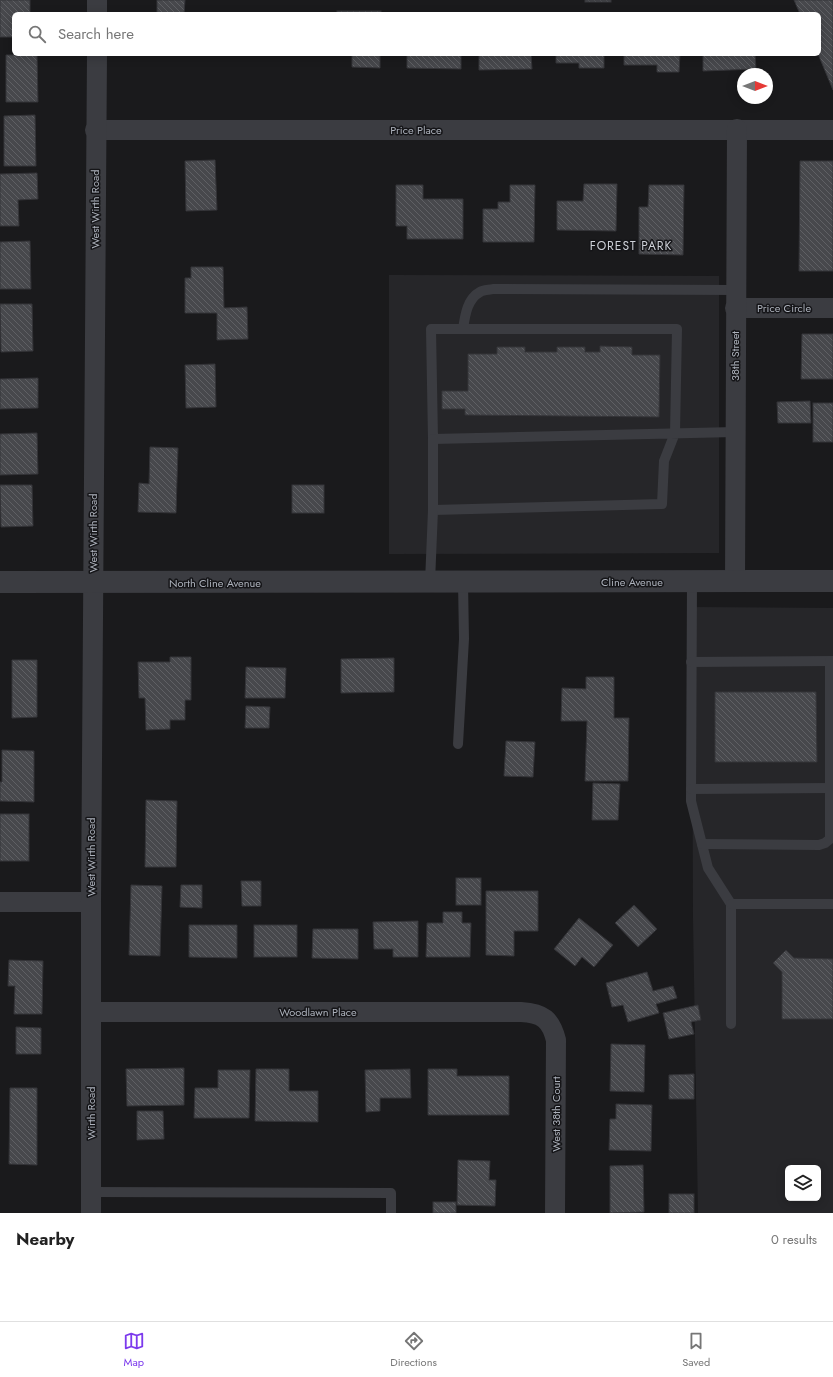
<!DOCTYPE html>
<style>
:root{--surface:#fff;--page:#f2f2f2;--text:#222;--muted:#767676;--line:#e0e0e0;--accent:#7c3aed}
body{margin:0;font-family:Jost,sans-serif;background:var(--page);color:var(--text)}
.controls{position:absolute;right:12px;bottom:12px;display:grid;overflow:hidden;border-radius:6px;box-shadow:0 2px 10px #0003}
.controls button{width:36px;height:36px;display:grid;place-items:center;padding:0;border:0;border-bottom:1px solid var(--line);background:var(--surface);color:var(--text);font:20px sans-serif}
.compass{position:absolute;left:737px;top:68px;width:36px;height:36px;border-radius:50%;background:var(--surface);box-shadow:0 2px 10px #0003;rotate:90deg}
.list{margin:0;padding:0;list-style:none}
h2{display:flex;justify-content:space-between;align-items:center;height:52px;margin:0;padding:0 16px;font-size:17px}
h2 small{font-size:13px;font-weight:400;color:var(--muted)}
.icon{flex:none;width:22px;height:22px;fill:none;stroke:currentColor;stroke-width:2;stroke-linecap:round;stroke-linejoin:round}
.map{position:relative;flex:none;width:833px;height:1213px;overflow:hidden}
.search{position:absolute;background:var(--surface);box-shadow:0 2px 10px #0003;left:12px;right:12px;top:12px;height:44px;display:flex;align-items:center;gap:10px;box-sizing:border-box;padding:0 14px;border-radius:6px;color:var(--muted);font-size:15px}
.sheet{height:108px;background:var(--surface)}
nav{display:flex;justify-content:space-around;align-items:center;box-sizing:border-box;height:56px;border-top:1px solid var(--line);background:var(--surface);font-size:11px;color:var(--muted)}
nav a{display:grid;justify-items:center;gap:2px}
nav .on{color:var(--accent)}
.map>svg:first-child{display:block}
.built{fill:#262629;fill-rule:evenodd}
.building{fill:url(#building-back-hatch);stroke:#343438}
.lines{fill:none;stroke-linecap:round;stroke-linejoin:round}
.service{stroke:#3b3c41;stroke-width:10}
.minor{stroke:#3b3c41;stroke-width:20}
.tertiary{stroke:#3b3c41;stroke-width:22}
.labels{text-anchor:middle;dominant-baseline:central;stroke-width:3;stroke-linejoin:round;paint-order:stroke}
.street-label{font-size:11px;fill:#adb2bc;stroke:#151518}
.neighbourhood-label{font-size:12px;letter-spacing:1px;fill:#ced1d8;stroke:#151518}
</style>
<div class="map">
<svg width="833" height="1213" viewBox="0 0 833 1213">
<defs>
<pattern id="building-back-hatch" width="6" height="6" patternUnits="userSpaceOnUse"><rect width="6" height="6" fill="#47484c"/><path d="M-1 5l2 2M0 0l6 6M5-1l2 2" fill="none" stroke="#5f6064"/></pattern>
</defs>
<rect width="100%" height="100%" fill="#1a1a1c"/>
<!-- built -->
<g class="built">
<path d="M389,275L719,276V553L389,554Z"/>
<path d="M692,607L833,608V1213H698L693,918ZM788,1168H818V1198H788Z"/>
</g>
<!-- building -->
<g class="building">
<path d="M0,0H30V14H14V37H0Z"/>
<path d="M157,0H185L184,14H157Z"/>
<rect x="585" y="0" width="26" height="2"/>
<path d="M794,0H833V90L818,54H819V14H800Z"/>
<rect x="337" y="11" width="44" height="3"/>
<path d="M352,54H380V68L352,67Z"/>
<path d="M407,54H461V69L407,68Z"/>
<path d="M479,54H531L532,69L479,70Z"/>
<path d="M556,54H604V68H579V63H556Z"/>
<path d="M624,54H680L679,72H657V65H624Z"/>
<path d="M703,54H755L756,69L703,71Z"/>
<path d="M6,55H37L38,102H6Z"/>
<path d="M35,115L36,166H4V116Z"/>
<path d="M215,160L217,210L186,211L185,161Z"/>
<path d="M800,161H833V271H799Z"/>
<path d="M37,173L38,199L18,200L19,226H0V174Z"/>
<path d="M584,184H617L616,231L557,230V201H583Z"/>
<path d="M396,185H423V199H463V239H407V226H396Z"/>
<path d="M510,185H535L534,242H483V209H498V202H510Z"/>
<path d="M649,185H684L683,255L639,254V207H648Z"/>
<path d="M30,241L31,289H0V242Z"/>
<path d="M191,267H223L224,308L247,307L248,339L217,340V313H185V278H191Z"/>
<path d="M0,304H32L33,351L1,352Z"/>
<path d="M802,334H833V379H801Z"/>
<path d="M600,346L632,347V355H660L659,417L465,415V409H442V391H468V354H497V347H525V352H557V347H585V352H600Z"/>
<path d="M215,364L216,407L186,408L185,365Z"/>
<path d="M38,378V408L0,409V379Z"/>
<path d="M810,401L811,423H778L777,402Z"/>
<rect x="813" y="403" width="20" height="39"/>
<path d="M37,433L38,474L0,475V434Z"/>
<path d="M150,447L178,448L176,513L138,512L139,483L149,484Z"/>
<path d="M0,485H32L33,526L1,527Z"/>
<rect x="292" y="485" width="32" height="28"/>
<path d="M170,657H191V700H185V720H170V729L146,730L145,698H139L138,662H170Z"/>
<path d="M394,658V692L341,693V659Z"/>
<path d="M12,660H37V717L12,718Z"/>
<path d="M246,667L286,668L285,698H245Z"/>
<path d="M586,677H614V718H629L628,781H585L587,721H561L562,688L586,689Z"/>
<path d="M715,692H816L817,762H715Z"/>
<path d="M246,706L270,707L269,728H245Z"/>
<path d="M506,741L535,742L533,777L504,776Z"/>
<path d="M2,750L34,751V802L0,801V782H2Z"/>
<path d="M593,783L620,784L618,820H592Z"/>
<path d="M146,800L177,801L176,867H145Z"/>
<rect x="0" y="814" width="29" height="47"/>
<rect x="456" y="878" width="25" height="27"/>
<path d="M241,881H261V906H242Z"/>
<path d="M131,885L162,886L160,956L129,955Z"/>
<path d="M181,885H202V908L180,907Z"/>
<path d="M486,891H538V931H514V956L486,955Z"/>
<path d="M634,905L657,929L638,947L615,923Z"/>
<path d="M443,912H462V923H471L470,957H426L427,923H443Z"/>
<path d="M579,918L613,945L594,967L582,957L575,966L554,949Z"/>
<path d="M418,921V957H393V949H374L373,922Z"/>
<path d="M189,925H237V958L189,957Z"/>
<rect x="254" y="925" width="43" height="32"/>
<path d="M313,929H358V959L312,958Z"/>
<path d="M786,950L794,958L833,959V1019H782V972L773,963Z"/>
<path d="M9,960L43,961L42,1014H14L15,986H8Z"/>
<path d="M647,972L653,991L673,986L677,998L656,1004L659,1013L628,1022L623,1005L612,1007L606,983Z"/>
<path d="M698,1005L701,1020L691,1022L694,1034L669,1039L663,1013Z"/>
<path d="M16,1027L41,1028V1054H16Z"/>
<path d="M611,1044L645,1045L644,1092L610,1091Z"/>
<path d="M184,1068V1105L127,1106L126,1069Z"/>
<path d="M256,1069H289V1091H318V1122L255,1121Z"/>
<path d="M410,1069L411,1098H380V1111L366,1112L365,1070Z"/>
<path d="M428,1069H457V1076H509V1115H428Z"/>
<path d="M218,1070H250L249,1118H194L195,1088H218Z"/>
<path d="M694,1074V1099H669V1075Z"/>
<path d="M10,1088H37V1165L9,1164Z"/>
<path d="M616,1104L652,1105L651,1151L609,1150L610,1119H616Z"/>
<path d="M137,1111H163L164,1139L137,1140Z"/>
<path d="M458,1160L490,1161L489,1180H496L495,1206L457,1205Z"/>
<path d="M643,1165L644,1212L610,1213V1166Z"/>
<rect x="669" y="1194" width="25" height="19"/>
<rect x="433" y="1202" width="23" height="11"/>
</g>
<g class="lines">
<!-- service -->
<g class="service">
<path d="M463,329C465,316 467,299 480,292C483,290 489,290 493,289L735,290"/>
<path d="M433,510L662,504L664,461L675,433L677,329H431L433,439L735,432"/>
<path d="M430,582L433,510V439"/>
<path d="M692,582L691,801L708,868L731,904V1024"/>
<path d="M691,662L833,661"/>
<path d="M458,744L464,639L463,582"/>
<path d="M691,789L830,788"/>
<path d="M702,844L819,845L825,843L830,839V661"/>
<path d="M731,904H833"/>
<path d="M91,1192L391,1193V1213"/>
</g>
<!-- minor -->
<g class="minor">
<path d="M97,14V0"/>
<path d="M95,130H833"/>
<path d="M735,308H833"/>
<path d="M735,582L737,129"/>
<path d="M0,902H91"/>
<path d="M91,1012H521C543,1013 551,1020 556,1040L555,1213"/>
<path d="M91,1213V902L97,54"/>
</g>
<!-- tertiary -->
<path class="tertiary" d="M0,582L833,581"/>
</g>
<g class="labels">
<!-- street labels -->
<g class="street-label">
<text x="416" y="130">Price Place</text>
<text transform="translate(95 209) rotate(-90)">West Wirth Road</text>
<text x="784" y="308">Price Circle</text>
<text transform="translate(735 356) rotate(-90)">38th Street</text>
<text transform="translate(93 533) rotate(-90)">West Wirth Road</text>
<text x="632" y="582">Cline Avenue</text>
<text x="215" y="583">North Cline Avenue</text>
<text transform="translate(91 857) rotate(-90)">West Wirth Road</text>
<text x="318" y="1012">Woodlawn Place</text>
<text transform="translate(91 1113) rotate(-90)">Wirth Road</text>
<text transform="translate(556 1114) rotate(-90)">West 38th Court</text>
</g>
<!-- neighbourhood labels -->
<g class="neighbourhood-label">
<text x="631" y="246">FOREST PARK</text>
</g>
</g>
</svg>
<div class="controls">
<button><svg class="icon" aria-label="layers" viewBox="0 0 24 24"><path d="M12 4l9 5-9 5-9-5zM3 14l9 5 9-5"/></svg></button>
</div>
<svg class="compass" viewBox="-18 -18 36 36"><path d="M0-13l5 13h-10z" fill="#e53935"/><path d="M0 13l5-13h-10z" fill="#767676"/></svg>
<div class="search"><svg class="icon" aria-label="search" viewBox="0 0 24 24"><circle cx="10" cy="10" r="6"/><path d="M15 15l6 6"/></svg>Search here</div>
</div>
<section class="sheet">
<h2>Nearby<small>0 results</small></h2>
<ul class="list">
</ul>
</section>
<nav>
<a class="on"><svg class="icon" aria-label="map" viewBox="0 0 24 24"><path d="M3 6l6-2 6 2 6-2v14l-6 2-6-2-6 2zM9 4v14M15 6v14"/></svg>Map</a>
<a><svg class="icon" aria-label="directions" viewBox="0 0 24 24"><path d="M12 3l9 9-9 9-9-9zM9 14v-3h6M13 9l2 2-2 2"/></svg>Directions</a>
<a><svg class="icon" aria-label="saved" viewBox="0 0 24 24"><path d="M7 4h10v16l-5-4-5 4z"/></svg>Saved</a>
</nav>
